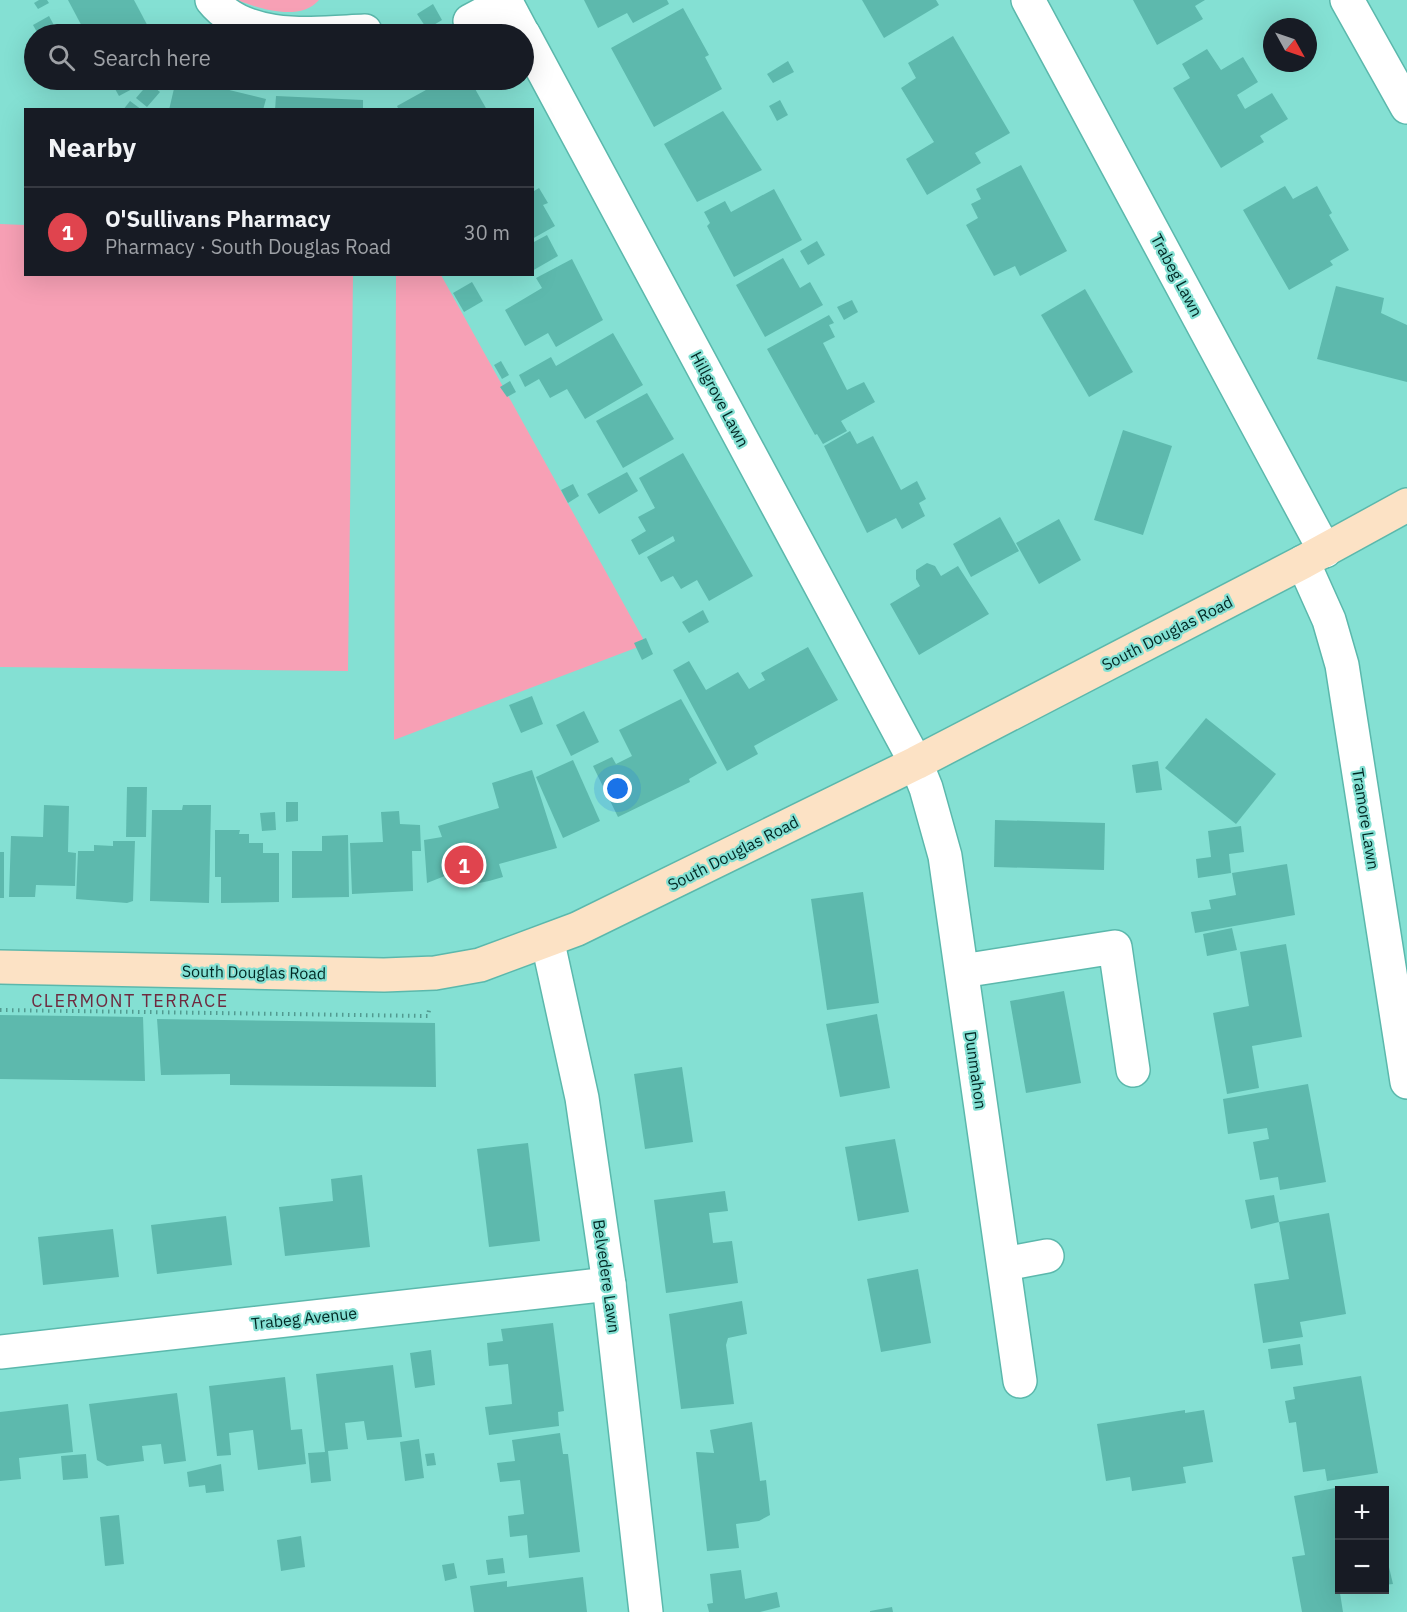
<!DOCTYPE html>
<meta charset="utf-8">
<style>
:root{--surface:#171b24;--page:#20242c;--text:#f1f3f6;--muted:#9ea1a6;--line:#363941;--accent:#ea580c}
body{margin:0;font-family:"IBM Plex Sans",sans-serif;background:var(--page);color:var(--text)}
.controls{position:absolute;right:18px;bottom:18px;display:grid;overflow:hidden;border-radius:0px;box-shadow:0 6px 24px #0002}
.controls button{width:54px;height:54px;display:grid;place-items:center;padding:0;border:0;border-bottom:2px solid var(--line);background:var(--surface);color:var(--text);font:30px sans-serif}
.compass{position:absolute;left:1263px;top:18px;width:54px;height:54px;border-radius:50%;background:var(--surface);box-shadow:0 6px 24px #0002;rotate:130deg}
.you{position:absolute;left:618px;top:789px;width:21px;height:21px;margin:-15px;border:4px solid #fff;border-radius:50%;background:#1a73e8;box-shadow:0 0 0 9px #1a73e833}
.badge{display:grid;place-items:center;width:39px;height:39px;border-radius:50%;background:var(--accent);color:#fff;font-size:20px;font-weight:700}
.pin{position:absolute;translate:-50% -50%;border:3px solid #fff;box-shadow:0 2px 6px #0006}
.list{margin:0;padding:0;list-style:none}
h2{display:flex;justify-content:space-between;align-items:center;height:78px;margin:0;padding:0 24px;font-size:26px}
h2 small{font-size:20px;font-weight:400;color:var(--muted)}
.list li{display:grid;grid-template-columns:39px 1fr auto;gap:18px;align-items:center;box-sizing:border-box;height:90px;padding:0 24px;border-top:2px solid var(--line)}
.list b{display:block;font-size:22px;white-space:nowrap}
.list p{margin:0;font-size:20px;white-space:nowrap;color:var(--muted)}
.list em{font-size:20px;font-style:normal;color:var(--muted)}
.icon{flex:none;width:33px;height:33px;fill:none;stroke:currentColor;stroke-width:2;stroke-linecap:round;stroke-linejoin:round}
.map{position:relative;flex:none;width:1407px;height:1612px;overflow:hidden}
.search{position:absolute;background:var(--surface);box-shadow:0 6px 24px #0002;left:24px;top:24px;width:510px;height:66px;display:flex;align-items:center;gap:15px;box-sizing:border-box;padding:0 21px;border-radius:33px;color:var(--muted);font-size:22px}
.panel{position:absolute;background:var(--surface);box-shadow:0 6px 24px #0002;left:24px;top:108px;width:510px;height:168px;border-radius:0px}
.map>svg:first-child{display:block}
.green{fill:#f7a0b5}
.building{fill:#5db9ad}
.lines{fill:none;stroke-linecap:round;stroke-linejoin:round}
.minor-casing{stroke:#5bb8ac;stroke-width:36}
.secondary-casing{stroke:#5bb8ac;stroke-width:36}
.path{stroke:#529a90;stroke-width:4;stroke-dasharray:1.5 4.5;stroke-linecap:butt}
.minor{stroke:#fff;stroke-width:33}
.secondary{stroke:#fce2c5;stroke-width:33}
.labels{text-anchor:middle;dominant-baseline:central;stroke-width:4.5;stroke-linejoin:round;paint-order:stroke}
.street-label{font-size:16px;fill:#002723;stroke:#84e0d3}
.neighbourhood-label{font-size:18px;letter-spacing:1.5px;fill:#6f2a3f;stroke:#84e0d3}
</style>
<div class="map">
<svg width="1407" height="1612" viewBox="0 0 1407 1612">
<rect width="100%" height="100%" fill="#84e0d3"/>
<!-- green -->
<g class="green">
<path d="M237,0H319C300,22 260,9 237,0Z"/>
<path d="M0,224L25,225L26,274L353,275L348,671L0,667Z"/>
<path d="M396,275H441L646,644L394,740Z"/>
</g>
<!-- building -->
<g class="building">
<path d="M39,0H47L49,3L38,9L34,3Z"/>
<path d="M68,0H134L152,34H86Z"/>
<path d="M584,0H667L669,4L633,23L627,13L598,28Z"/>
<path d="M862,0H936L939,5L884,38Z"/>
<path d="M1133,0H1205L1195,6L1203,19L1157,45Z"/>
<path d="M433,4L442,20L427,29L417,14Z"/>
<path d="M683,8L709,55L705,57L722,89L654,127L611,48Z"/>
<path d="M49,16L56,29L46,34H38L33,25Z"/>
<path d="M953,36L1010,133L975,153L981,163L927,195L906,159L934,142L901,88L916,78L908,63Z"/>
<path d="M1207,49L1221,70L1243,57L1258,82L1237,95L1245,109L1272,93L1288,119L1260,136L1264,142L1221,168L1173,88L1190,78L1182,64Z"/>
<path d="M788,61L794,72L773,83L767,74Z"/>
<path d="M110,80H149L119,96Z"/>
<path d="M176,80H188L266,99L263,110H169Z"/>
<path d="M444,80H470L487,110H399L397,106Z"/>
<path d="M149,83L160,92L147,107L136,98Z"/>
<path d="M276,96L363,100V110H275Z"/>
<path d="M780,100L788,115L777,121L769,106Z"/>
<path d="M130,101L142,110H123Z"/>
<path d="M723,111L762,170L697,202L664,144Z"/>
<path d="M1021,165L1067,251L1020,276L1015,266L994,276L966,225L978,218L971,204L981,199L976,189Z"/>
<path d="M1285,186L1293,199L1317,186L1332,213L1329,215L1349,250L1330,261L1333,265L1289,290L1243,210Z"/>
<path d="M532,187L534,191L539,188L548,203L543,205L555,226L532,239Z"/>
<path d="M774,189L802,240L734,277L707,226L710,223L704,212L725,201L731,212Z"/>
<path d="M547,235L558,256L532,271V243Z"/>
<path d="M817,241L825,255L808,265L800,251Z"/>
<path d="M783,258L800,288L810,282L823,305L765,337L736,285Z"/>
<path d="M572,259L603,320L556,347L548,333L525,346L505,310L542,288L536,278Z"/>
<path d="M472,282L483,301L464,312L453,293Z"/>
<path d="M1336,286L1384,298L1381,313L1407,325V382L1317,359Z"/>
<path d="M1085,289L1133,372L1089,397L1041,315Z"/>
<path d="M852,300L858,312L844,320L837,307Z"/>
<path d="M829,315L834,323L829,325L835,337L823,343L847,390L864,382L875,402L841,421L847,431L823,444L817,434L815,435L767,349Z"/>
<path d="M613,333L643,385L585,419L567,389L550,398L539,379L525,387L519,375L551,357L556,366Z"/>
<path d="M501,361L509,375L502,379L494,365Z"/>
<path d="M510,381L516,392L507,397L500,387Z"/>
<path d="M647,393L674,439L623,468L596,421Z"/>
<path d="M1123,430L1172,446L1143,535L1094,520Z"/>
<path d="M850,431L857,444L873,436L901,490L917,481L926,499L919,503L925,516L902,529L896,518L867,533L824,446Z"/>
<path d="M683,453L753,576L709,601L697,580L681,589L673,576L661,582L647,557L675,541L673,536L639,555L631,540L646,531L638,517L655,508L639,478Z"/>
<path d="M627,472L638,491L599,514L587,494Z"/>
<path d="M573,484L579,496L568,503L561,490Z"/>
<path d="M1000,517L1019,551L971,577L953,544Z"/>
<path d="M1059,519L1081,560L1039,584L1016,543Z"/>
<path d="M927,563L935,566L941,576L958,566L989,614L919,655L890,604L920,586L916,579V570Z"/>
<path d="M703,610L709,622L689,633L682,622Z"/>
<path d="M646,638L653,654L642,660L634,643Z"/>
<path d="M808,647L838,700L754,746L758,754L727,771L673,670L689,661L706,690L738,672L749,689L765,680L761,673Z"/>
<path d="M532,696L543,724L521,733L509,705Z"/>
<path d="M681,699L717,763L689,779L690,782L618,817L593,766L612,757L616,764L632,756L619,730Z"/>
<path d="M584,711L599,742L571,756L556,725Z"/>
<path d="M1206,718L1276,774L1236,824L1165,768Z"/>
<path d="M573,760L600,821L563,838L536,777Z"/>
<path d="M1158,761L1162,790L1136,793L1132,765Z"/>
<path d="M532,770L557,848L499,864L503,877L489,881L474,884L472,871L450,874L427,883L424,840L442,837L438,826L499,808L492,783Z"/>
<path d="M127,787H147L146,837H126Z"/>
<path d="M286,802H298V821L286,822Z"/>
<path d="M44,805L69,806L68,852L76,853L75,886L36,885L35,897H9L11,836L43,837Z"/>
<path d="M183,805H211L209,903L150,901L152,810H182Z"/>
<path d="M399,811L400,824L420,825L421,851H412L413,891L352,894L350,843L383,842L381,812Z"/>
<path d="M275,812L276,830L262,831L260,813Z"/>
<path d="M995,820L1105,823L1104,870L994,867Z"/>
<path d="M1241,826L1244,852L1229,854L1231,873L1198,878L1196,859L1211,857L1208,831Z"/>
<path d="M215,830H240L239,834H249V843H263V853H279V902L221,903V877H215Z"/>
<path d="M348,835L349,897L292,898V851H322V836Z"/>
<path d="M113,841H135L133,901L127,903L76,899L78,851H94V845L113,846Z"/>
<rect x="0" y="852" width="4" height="46"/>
<path d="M1287,864L1295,915L1195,933L1191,912L1211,909L1209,900L1236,895L1232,873Z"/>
<path d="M863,892L879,1003L827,1010L811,899Z"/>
<path d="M1232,928L1237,950L1207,956L1203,934Z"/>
<path d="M1286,944L1302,1037L1252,1046L1259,1088L1227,1094L1213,1013L1249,1006L1240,952Z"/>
<path d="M1064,991L1081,1083L1026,1093L1010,1001Z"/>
<path d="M877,1014L890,1088L840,1097L826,1024Z"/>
<path d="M0,1015L143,1017L145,1081L0,1079Z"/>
<path d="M157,1019L435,1023L436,1087L230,1085V1074L161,1075Z"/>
<path d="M682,1067L693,1142L645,1149L634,1074Z"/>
<path d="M1308,1084L1326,1182L1280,1190L1278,1177L1260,1180L1253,1142L1269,1139L1267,1128L1228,1134L1223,1099Z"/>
<path d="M895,1139L909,1212L858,1221L845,1147Z"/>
<path d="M528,1143L540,1241L489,1247L477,1149Z"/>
<path d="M362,1175L370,1247L285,1256L279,1207L333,1201L331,1179Z"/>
<path d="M725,1191L728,1211L709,1213L713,1243L732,1241L738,1283L666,1293L654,1200Z"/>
<path d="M1274,1195L1279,1222L1251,1229L1245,1200Z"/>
<path d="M1329,1213L1346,1314L1300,1322L1303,1337L1263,1343L1254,1284L1289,1279L1279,1222Z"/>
<path d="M226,1216L232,1265L157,1274L151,1225Z"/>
<path d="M113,1229L119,1277L43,1285L38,1237Z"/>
<path d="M918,1269L931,1343L881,1352L867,1279Z"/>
<path d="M742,1301L747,1334L728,1338L726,1345L734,1404L681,1409L669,1314Z"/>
<path d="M553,1323L564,1411L558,1412L559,1426L489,1435L485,1407L512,1404L508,1364L489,1366L487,1343L503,1341L501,1329Z"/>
<path d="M1300,1344L1303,1365L1271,1369L1268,1349Z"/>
<path d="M431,1350L435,1385L415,1388L410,1353Z"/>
<path d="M393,1365L402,1437L367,1440L364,1421L345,1423L348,1449L328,1451L331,1481L311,1483L308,1453L325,1452L316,1374Z"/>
<path d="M1361,1376L1378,1473L1327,1481L1325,1469L1303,1472L1296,1422L1289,1423L1285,1401L1295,1399L1293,1387Z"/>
<path d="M285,1377L291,1430L302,1429L306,1464L258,1470L253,1430L229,1433L231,1455L217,1456L209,1386Z"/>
<path d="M177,1393L186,1461L164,1464L161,1444L142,1446L144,1461L107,1466L97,1460L89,1404Z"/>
<path d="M68,1404L73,1452L19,1458L21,1479L0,1481V1412Z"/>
<path d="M1185,1410V1413L1204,1410L1213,1462L1183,1467L1186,1483L1132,1491L1130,1477L1106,1481L1097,1424Z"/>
<path d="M752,1422L760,1481L766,1480L770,1515L759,1521L736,1524L739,1548L707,1551L696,1452L714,1453L710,1430Z"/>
<path d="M560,1433L563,1454H568L580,1552L529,1558L527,1535L510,1537L508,1516L524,1514L520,1480L500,1482L497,1463L515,1461L512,1440Z"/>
<path d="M419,1439L424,1478L405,1481L400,1442Z"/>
<path d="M434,1453L436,1465L427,1466L425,1454Z"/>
<path d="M86,1454L88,1478L63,1480L61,1456Z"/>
<path d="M221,1464L224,1491L206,1493L205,1485L189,1487L187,1472Z"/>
<path d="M1335,1488L1340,1501V1590L1355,1591L1340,1593L1343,1612H1302L1292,1557L1305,1555L1294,1496Z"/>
<path d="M119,1515L124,1564L105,1566L100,1517Z"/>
<path d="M301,1536L305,1567L281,1571L277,1540Z"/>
<path d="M1384,1546L1393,1584L1384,1585Z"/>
<path d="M503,1558L505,1573L488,1575L486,1560Z"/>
<path d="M454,1563L457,1578L445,1581L442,1565Z"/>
<path d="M741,1570L745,1599L777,1592L780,1607L760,1612H709L707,1604L713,1603L710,1574Z"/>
<path d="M583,1577L587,1612H474L470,1586L507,1581V1587Z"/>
<path d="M892,1607L893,1612H870V1611Z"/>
</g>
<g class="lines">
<defs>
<g id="minor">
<path d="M212,0C246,43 317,33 365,31"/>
<path d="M1028,0L1325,551"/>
<path d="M1347,0L1407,107"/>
<path d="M470,21L506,2L523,34"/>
<path d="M524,35L916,763L926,788L945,856L1020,1381"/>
<path d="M1303,562L1329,620L1342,665L1407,1082"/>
<path d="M548,943L582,1098L609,1284L646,1612"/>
<path d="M962,971L1115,947L1133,1070"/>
<path d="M1005,1264L1047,1256"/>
<path d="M0,1352L609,1284"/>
</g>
<path id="secondary" d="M0,967L384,975L435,973L480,965L577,929L916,763L1303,562L1407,505"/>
</defs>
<!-- minor casing -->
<use href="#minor" class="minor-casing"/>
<!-- secondary casing -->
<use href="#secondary" class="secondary-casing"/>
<!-- path -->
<path class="path" d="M0,1010L428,1016L429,1010"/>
<!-- minor -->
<use href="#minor" class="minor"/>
<!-- secondary -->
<use href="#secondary" class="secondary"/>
</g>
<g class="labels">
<!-- street labels -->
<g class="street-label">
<text transform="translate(1177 275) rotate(62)">Trabeg Lawn</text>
<text transform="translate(720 399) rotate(62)">Hillgrove Lawn</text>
<text transform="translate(1167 633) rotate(-27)">South Douglas Road</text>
<text transform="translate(1366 819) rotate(81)">Tramore Lawn</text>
<text transform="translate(733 853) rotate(-27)">South Douglas Road</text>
<text transform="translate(254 972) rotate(1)">South Douglas Road</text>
<text transform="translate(976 1070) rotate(82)">Dunmahon</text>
<text transform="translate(607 1276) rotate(82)">Belvedere Lawn</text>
<text transform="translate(304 1318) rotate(-6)">Trabeg Avenue</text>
</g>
<!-- neighbourhood labels -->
<g class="neighbourhood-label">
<text x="130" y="1000">CLERMONT TERRACE</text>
</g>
</g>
</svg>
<div class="controls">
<button>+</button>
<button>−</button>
</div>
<svg class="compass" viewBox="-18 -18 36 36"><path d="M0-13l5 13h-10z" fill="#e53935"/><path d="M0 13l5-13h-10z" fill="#9ea1a6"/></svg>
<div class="you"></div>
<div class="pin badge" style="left:464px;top:865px;background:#e0444e">1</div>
<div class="search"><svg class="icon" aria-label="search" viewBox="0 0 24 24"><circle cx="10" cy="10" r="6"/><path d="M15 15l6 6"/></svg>Search here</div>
<section class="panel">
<h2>Nearby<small></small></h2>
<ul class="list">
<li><span class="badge" style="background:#e0444e">1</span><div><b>O'Sullivans Pharmacy</b><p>Pharmacy · South Douglas Road</p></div><em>30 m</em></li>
</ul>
</section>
</div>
